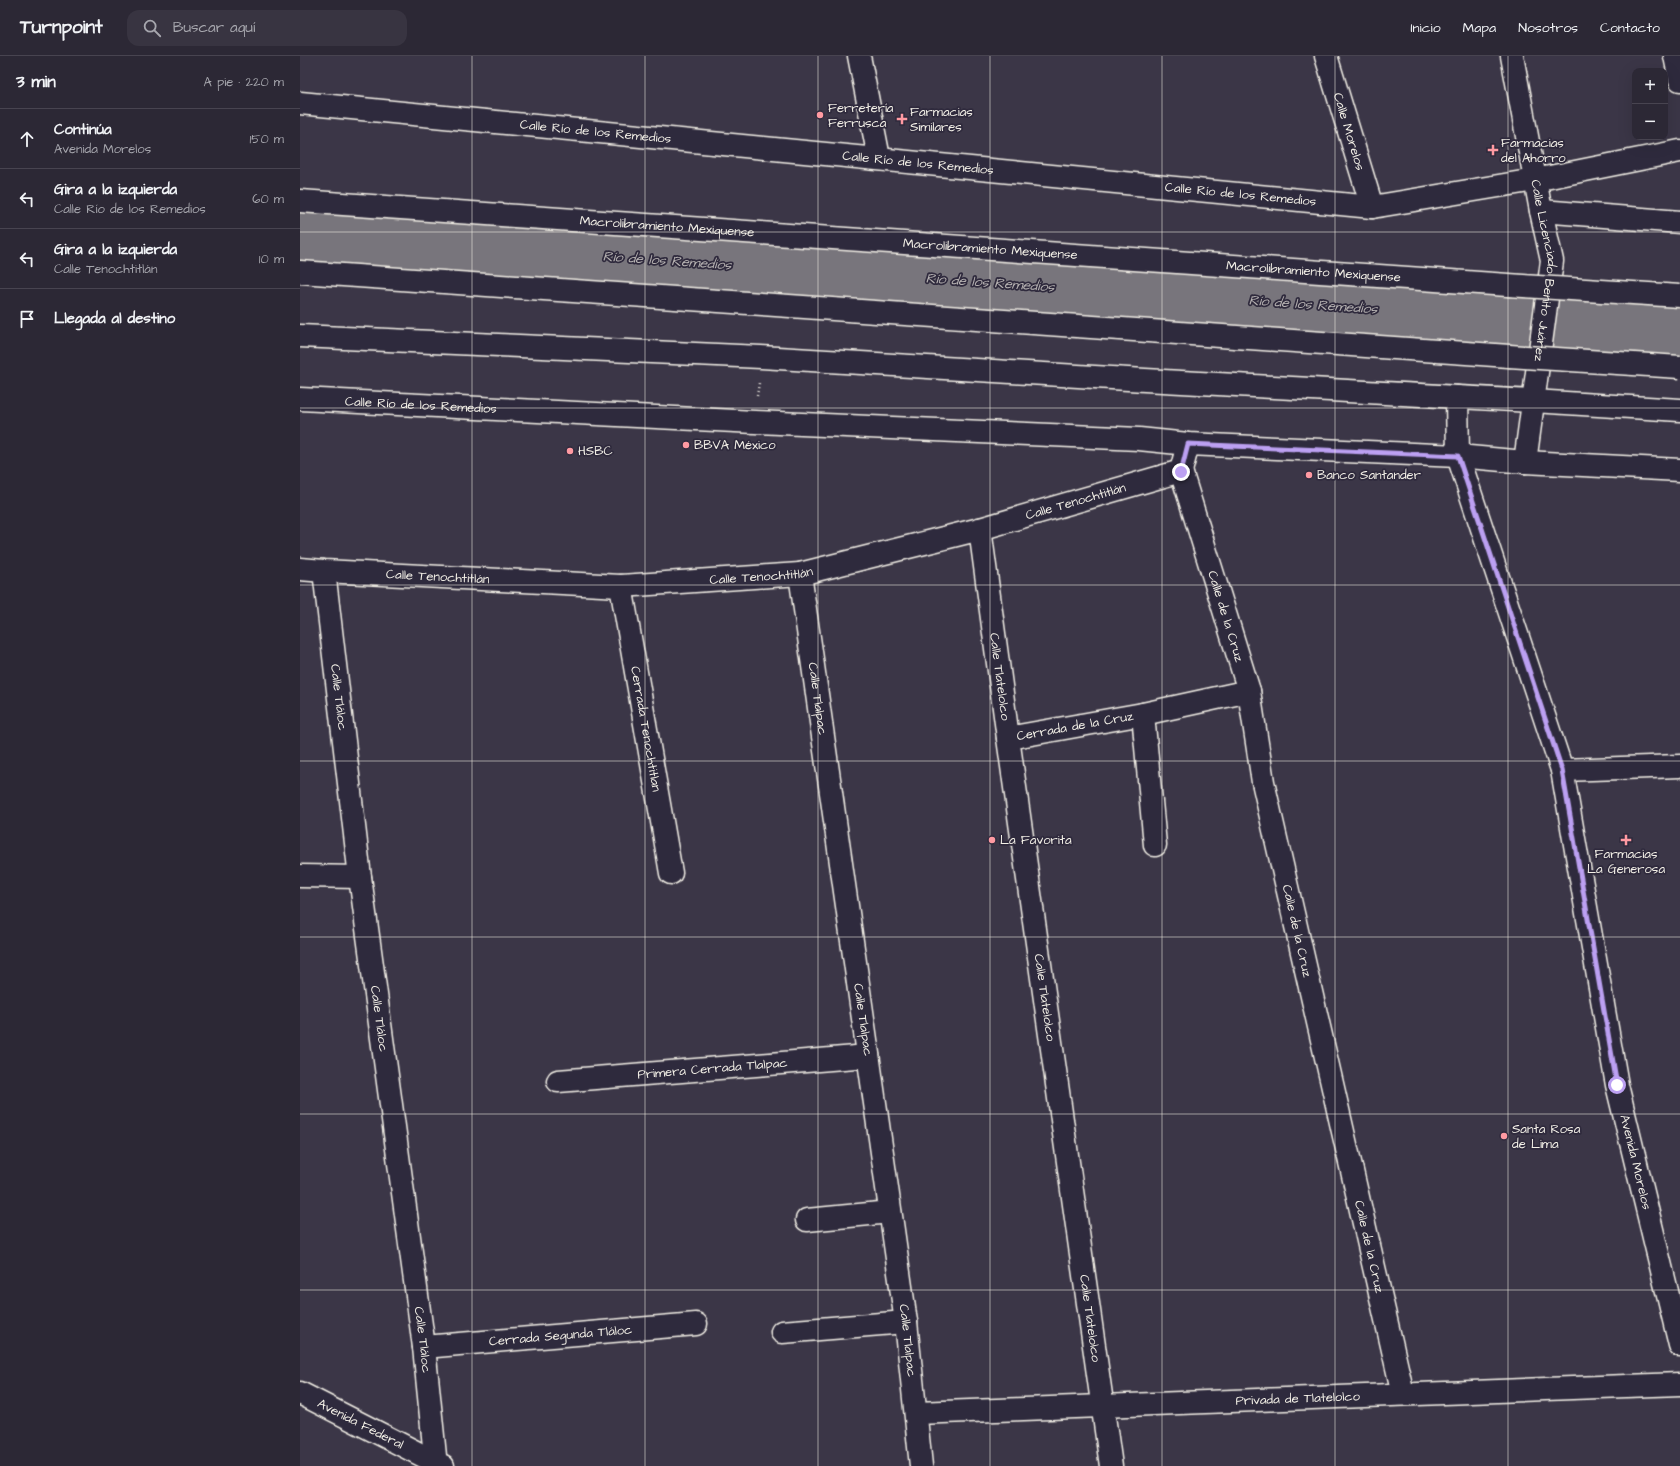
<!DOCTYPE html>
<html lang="es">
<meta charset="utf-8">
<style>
:root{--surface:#2c2835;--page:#383441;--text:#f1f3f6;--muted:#a6a6ad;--line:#484450}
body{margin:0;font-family:"Architects Daughter",sans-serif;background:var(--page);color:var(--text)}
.controls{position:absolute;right:12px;top:12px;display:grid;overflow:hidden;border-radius:8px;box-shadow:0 4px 16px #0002}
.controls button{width:36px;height:36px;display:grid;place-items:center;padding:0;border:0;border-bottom:1px solid var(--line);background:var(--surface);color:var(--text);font:20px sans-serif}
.stop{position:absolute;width:12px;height:12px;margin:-9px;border:3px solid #bca0f2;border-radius:50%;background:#fff}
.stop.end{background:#bca0f2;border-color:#fff;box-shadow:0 1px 4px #0008}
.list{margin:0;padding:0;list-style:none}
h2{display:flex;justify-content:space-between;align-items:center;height:52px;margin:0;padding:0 16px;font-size:17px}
h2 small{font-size:13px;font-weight:400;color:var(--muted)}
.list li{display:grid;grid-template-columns:26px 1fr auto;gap:12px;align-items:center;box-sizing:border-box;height:60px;padding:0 16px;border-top:1px solid var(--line)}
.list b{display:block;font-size:15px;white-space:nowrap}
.list p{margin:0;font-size:13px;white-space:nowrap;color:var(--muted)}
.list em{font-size:13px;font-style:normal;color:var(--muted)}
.icon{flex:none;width:22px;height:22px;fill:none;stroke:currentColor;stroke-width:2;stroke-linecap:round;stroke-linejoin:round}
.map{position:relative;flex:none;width:1380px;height:1410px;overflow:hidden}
header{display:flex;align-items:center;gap:24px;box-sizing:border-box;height:56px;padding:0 20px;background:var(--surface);border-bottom:1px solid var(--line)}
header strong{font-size:19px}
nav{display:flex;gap:22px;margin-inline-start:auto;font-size:14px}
.search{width:280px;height:36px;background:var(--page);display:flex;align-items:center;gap:10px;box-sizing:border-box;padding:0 14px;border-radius:12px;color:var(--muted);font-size:15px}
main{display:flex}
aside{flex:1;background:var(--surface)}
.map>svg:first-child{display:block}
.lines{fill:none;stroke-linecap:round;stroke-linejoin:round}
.river{stroke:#78747b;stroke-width:53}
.street-casing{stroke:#f4f1e8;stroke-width:25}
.secondary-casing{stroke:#f4f1e8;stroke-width:25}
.primary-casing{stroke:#f4f1e8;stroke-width:25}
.highway-casing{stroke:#f4f1e8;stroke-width:25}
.path{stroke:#f4f1e8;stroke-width:2.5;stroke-dasharray:1 3;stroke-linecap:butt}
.street{stroke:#2f2a3d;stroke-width:22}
.secondary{stroke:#2f2a3d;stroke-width:22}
.primary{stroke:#2f2a3d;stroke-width:22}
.highway{stroke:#2f2a3d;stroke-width:22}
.highway-bridge-casing{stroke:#f4f1e8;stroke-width:25;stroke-linecap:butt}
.highway-bridge{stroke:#2f2a3d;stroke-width:22}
.route{stroke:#bca0f2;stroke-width:5}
.grid{fill:none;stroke:#f4f1e8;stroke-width:1;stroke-opacity:0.55}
.poi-dot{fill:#ff9aa2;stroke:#2f2a3d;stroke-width:1.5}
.labels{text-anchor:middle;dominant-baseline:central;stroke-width:3.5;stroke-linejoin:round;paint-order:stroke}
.poi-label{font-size:13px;fill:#f4f1e8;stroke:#2f2a3d;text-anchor:start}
.street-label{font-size:13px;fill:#f4f1e8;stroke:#2f2a3d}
.water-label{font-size:14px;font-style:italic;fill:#b6b2b2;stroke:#2f2a3d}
</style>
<header>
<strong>Turnpoint</strong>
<div class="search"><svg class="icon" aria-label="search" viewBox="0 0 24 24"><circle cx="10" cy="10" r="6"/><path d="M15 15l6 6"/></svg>Buscar aquí</div>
<nav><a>Inicio</a><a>Mapa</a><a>Nosotros</a><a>Contacto</a></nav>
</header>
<main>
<aside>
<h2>3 min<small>A pie · 220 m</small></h2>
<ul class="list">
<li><svg class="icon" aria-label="ahead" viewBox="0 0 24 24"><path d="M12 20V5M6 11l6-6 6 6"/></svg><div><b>Continúa</b><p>Avenida Morelos</p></div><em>150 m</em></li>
<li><svg class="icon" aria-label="left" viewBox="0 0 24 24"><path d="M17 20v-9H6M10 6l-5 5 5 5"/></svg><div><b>Gira a la izquierda</b><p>Calle Río de los Remedios</p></div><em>60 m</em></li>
<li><svg class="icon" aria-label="left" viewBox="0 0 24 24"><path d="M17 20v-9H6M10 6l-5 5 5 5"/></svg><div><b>Gira a la izquierda</b><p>Calle Tenochtitlán</p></div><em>10 m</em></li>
<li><svg class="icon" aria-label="arrive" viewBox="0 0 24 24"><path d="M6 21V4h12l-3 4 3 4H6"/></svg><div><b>Llegada al destino</b></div></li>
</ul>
</aside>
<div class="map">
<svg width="1380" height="1410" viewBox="0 0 1380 1410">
<rect width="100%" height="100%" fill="#3b3647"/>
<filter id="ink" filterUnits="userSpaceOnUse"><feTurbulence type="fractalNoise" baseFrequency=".025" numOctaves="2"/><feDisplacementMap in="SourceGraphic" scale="8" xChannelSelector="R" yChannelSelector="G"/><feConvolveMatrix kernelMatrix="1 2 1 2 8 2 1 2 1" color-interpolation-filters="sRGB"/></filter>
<g filter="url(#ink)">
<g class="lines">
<!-- river -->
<path class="river" d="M0,180L1380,274"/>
<defs>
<g id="street">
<path d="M559,0L579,102"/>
<path id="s1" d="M1026,0L1072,151"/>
<path id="s2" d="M1212,0L1241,155L1252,205L1225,406"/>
<path d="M1375,0L1380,24"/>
<path id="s3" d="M0,47L1072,151L1235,124L1380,95"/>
<path d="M1241,155L1380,166"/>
<path id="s4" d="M881,415L949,635L963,726L1103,1338"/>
<path id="s5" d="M680,473L708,682L811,1410"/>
<path id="s6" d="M0,513L24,515L321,530L500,518L680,473L881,415L888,388"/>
<path id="s7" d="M24,515L60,821L124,1291L136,1410"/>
<path id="s8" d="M500,518L606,1266L621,1410"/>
<path id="s9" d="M321,530L371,817"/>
<path d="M843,658L855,789"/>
<path id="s10" d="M708,682L843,658L949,635"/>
<path d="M1262,714L1380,710"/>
<path d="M0,820L60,821"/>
<path id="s11" d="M258,1025L568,1000"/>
<path d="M507,1164L590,1156"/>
<path d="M482,1276L606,1266"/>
<path id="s12" d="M124,1291L396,1268"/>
<path id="s13" d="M616,1357L1380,1328"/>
</g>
<g id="secondary">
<path id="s14" d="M1157,341L1158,400L1262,714L1317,1029L1380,1289"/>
<path id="s15" d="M0,1337L143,1410"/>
</g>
<g id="primary">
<path d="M0,280L461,301L845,324L1233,345"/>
<path id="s16" d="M0,343L455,366L839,383L888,388L1158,400L1225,406"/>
</g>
<g id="highway">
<path id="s17" d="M0,145L1208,229"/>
<path d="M0,216L1209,300"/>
<path d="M1233,345L1380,354"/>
<path d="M1225,406L1380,414"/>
</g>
</defs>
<!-- street casing -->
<use href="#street" class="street-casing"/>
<!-- secondary casing -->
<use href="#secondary" class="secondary-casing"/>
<!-- primary casing -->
<use href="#primary" class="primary-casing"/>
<!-- highway casing -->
<use href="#highway" class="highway-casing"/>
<!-- path -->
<path class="path" d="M457,340L459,327"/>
<!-- street -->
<use href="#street" class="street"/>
<!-- secondary -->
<use href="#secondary" class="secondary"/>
<!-- primary -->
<use href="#primary" class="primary"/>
<!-- highway -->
<use href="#highway" class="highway"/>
<defs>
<g id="highway-bridge">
<path d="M1208,229L1380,240"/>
<path d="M1209,300L1380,311"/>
</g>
</defs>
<!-- highway-bridge casing -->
<use href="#highway-bridge" class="highway-bridge-casing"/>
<!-- highway-bridge -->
<use href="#highway-bridge" class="highway-bridge"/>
</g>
</g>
<g class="lines" filter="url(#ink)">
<!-- route -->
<path class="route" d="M881,416L888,388L1158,400L1262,714L1317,1029"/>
</g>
<!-- grid -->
<path class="grid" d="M172,0V1410M345,0V1410M518,0V1410M690,0V1410M862,0V1410M1035,0V1410M1208,0V1410M0,176H1380M0,352H1380M0,529H1380M0,705H1380M0,881H1380M0,1058H1380M0,1234H1380"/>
<!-- markers -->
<g class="poi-dot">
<circle cx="520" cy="59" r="4"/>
<path d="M600 57h4v4h4v4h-4v4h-4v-4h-4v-4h4z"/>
<path d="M1191 88h4v4h4v4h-4v4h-4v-4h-4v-4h4z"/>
<circle cx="386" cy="389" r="4"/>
<circle cx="270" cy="395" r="4"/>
<circle cx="1009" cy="419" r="4"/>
<circle cx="692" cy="784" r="4"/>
<path d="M1324 778h4v4h4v4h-4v4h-4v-4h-4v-4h4z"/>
<circle cx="1204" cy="1080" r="4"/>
</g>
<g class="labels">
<!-- poi labels -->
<g class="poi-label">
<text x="528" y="52">Ferretería<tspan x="528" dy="15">Ferrusca</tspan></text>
<text x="610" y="56">Farmacias<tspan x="610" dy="15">Similares</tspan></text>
<text x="1201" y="87">Farmacias<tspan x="1201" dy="15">del Ahorro</tspan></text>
<text x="394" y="389">BBVA México</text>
<text x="278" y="395">HSBC</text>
<text x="1017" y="419">Banco Santander</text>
<text x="700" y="784">La Favorita</text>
<text x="1326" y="798" text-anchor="middle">Farmacias<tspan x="1326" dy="15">La Generosa</tspan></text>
<text x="1212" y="1073">Santa Rosa<tspan x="1212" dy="15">de Lima</tspan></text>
</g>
<!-- street labels -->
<g class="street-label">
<text stroke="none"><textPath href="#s3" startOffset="297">Calle Río de los Remedios</textPath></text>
<text stroke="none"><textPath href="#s1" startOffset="79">Calle Morelos</textPath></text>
<text stroke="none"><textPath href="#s3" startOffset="621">Calle Río de los Remedios</textPath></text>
<text stroke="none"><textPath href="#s3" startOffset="945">Calle Río de los Remedios</textPath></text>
<text stroke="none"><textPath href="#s17" startOffset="368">Macrolibramiento Mexiquense</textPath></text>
<text stroke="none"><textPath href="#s17" startOffset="692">Macrolibramiento Mexiquense</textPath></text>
<text stroke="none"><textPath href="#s2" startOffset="218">Calle Licenciado Benito Juárez</textPath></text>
<text stroke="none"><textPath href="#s17" startOffset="1016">Macrolibramiento Mexiquense</textPath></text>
<text stroke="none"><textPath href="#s16" startOffset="121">Calle Río de los Remedios</textPath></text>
<text stroke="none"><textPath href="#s6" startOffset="786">Calle Tenochtitlán</textPath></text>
<text stroke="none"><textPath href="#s6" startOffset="462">Calle Tenochtitlán</textPath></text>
<text stroke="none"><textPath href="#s6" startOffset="138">Calle Tenochtitlán</textPath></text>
<text stroke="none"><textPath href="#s4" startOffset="152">Calle de la Cruz</textPath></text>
<text stroke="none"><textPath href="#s5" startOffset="149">Calle Tlatelolco</textPath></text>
<text stroke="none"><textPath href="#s7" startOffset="127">Calle Tláloc</textPath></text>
<text stroke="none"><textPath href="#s8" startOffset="126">Calle Tlalpac</textPath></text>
<text stroke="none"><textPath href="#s10" startOffset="68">Cerrada de la Cruz</textPath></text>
<text stroke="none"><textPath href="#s9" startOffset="145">Cerrada Tenochtitlan</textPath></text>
<text stroke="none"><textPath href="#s4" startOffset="475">Calle de la Cruz</textPath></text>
<text stroke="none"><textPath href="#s5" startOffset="473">Calle Tlatelolco</textPath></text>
<text stroke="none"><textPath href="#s7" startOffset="451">Calle Tláloc</textPath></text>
<text stroke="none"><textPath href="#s8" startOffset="450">Calle Tlalpac</textPath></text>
<text stroke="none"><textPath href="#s11" startOffset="155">Primera Cerrada Tlalpac</textPath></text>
<text stroke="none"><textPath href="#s14" startOffset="789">Avenida Morelos</textPath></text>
<text stroke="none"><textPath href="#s4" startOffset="799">Calle de la Cruz</textPath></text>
<text stroke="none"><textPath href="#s5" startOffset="797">Calle Tlatelolco</textPath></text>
<text stroke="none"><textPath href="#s12" startOffset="137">Cerrada Segunda Tláloc</textPath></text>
<text stroke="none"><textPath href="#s7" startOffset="775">Calle Tláloc</textPath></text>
<text stroke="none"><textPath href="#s8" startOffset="774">Calle Tlalpac</textPath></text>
<text stroke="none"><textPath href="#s13" startOffset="382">Privada de Tlatelolco</textPath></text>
<text stroke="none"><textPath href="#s15" startOffset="68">Avenida Federal</textPath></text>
</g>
<!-- water labels -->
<g class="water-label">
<text transform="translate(367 205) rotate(4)">Río de los Remedios</text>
<text transform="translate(690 227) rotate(4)">Río de los Remedios</text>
<text transform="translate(1013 249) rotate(4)">Río de los Remedios</text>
</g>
</g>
</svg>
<div class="controls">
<button>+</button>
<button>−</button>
</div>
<div class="stop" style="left:1317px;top:1029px"></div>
<div class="stop end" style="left:881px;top:416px"></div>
</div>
</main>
